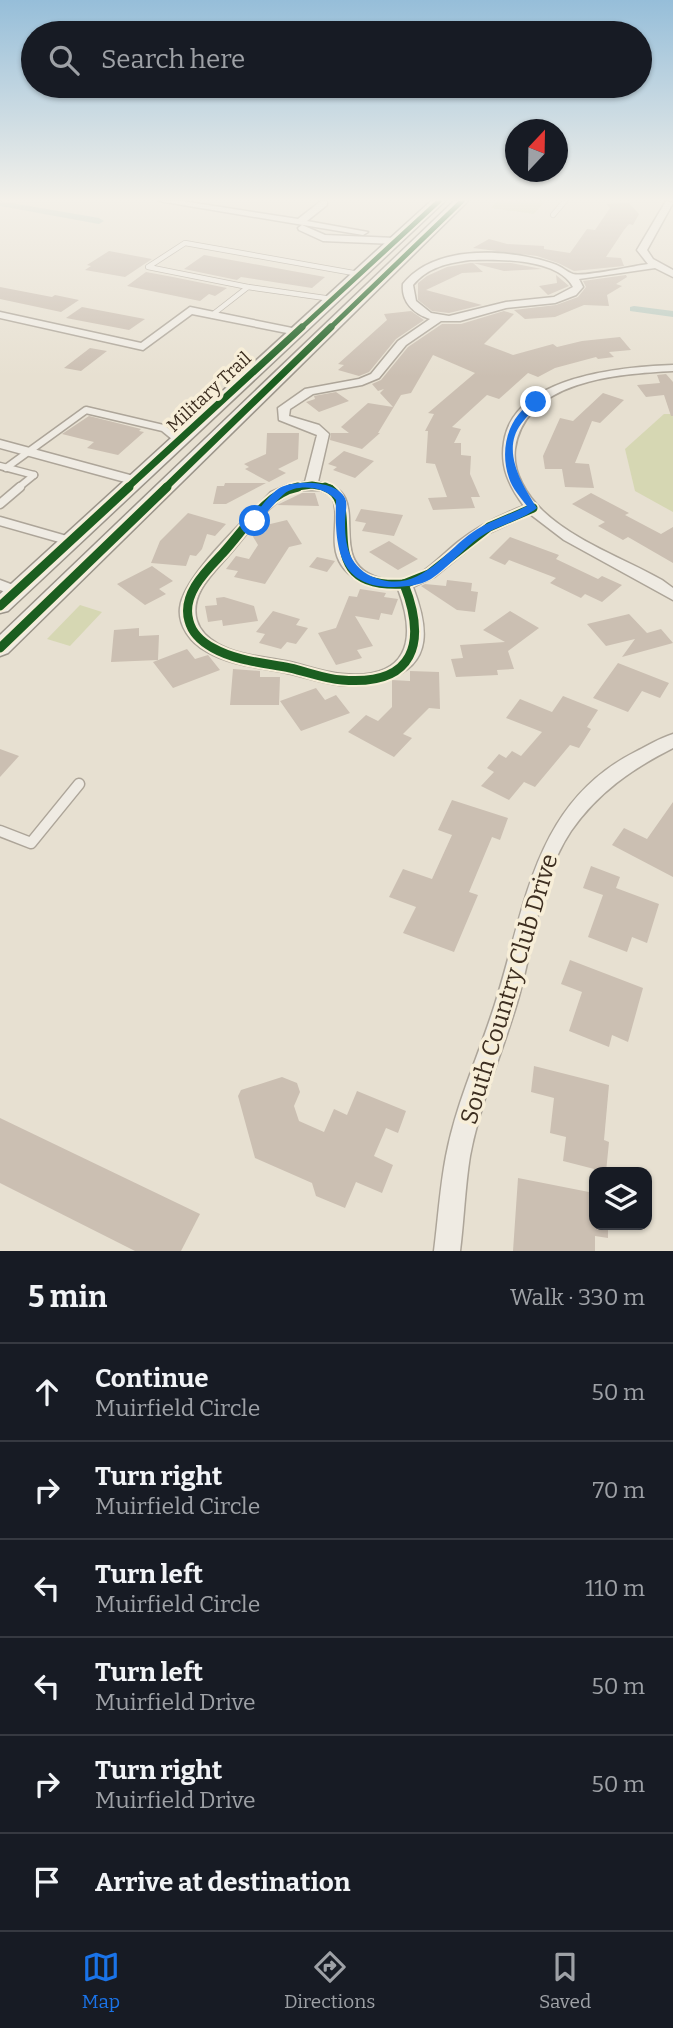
<!DOCTYPE html>
<meta charset="utf-8">
<style>
:root{--surface:#171b24;--page:#242831;--text:#f1f3f6;--muted:#9ea1a6;--line:#363941;--accent:#1a73e8}
body{margin:0;font-family:Bitter,serif;background:var(--page);color:var(--text)}
.controls{position:absolute;right:21px;bottom:21px;display:grid;overflow:hidden;border-radius:14px;box-shadow:0 2px 5px #0004}
.controls button{width:63px;height:63px;display:grid;place-items:center;padding:0;border:0;border-bottom:2px solid var(--line);background:var(--surface);color:var(--text);font:35px sans-serif}
.compass{position:absolute;left:505px;top:119px;width:63px;height:63px;border-radius:50%;background:var(--surface);box-shadow:0 2px 5px #0004;rotate:22deg}
.stop{position:absolute;width:21px;height:21px;margin:-16px;border:5px solid #1a73e8;border-radius:50%;background:#fff}
.stop.end{background:#1a73e8;border-color:#fff;box-shadow:0 2px 7px #0008}
.list{margin:0;padding:0;list-style:none}
h2{display:flex;justify-content:space-between;align-items:center;height:91px;margin:0;padding:0 28px;font-size:30px}
h2 small{font-size:23px;font-weight:400;color:var(--muted)}
.list li{display:grid;grid-template-columns:46px 1fr auto;gap:21px;align-items:center;box-sizing:border-box;height:98px;padding:0 28px;border-top:2px solid var(--line)}
.list b{display:block;font-size:26px;white-space:nowrap}
.list p{margin:0;font-size:23px;white-space:nowrap;color:var(--muted)}
.list em{font-size:23px;font-style:normal;color:var(--muted)}
.icon{flex:none;width:38px;height:38px;fill:none;stroke:currentColor;stroke-width:2;stroke-linecap:round;stroke-linejoin:round}
.map{position:relative;flex:none;width:673px;height:1251px;overflow:hidden}
.search{position:absolute;background:var(--surface);box-shadow:0 2px 5px #0004;left:21px;right:21px;top:21px;height:77px;display:flex;align-items:center;gap:18px;box-sizing:border-box;padding:0 24px;border-radius:38px;color:var(--muted);font-size:26px}
.sheet{height:679px;background:var(--surface)}
nav{display:flex;justify-content:space-around;align-items:center;box-sizing:border-box;height:98px;border-top:2px solid var(--line);background:var(--surface);font-size:19px;color:var(--muted)}
nav a{display:grid;justify-items:center;gap:4px}
nav .on{color:var(--accent)}
.map>svg:first-child{display:block}
.green{fill:#d6d7b3}
.lines{fill:none;stroke-linecap:round;stroke-linejoin:round}
.canal{fill:#bcccc2;fill-rule:evenodd}
.building{fill:#cbbfb2}
.service-far3-casing{stroke:#ada599;stroke-width:6}
.service-far2-casing{stroke:#ada599;stroke-width:9}
.service-far1-casing{stroke:#ada599;stroke-width:11}
.service-casing{stroke:#ada599;stroke-width:13}
.minor-casing{stroke:#ada599;stroke-width:3}
.secondary-casing{stroke:#9c958a;stroke-width:3}
.service-far3{stroke:#efebe3;stroke-width:4.5}
.service-far2{stroke:#efebe3;stroke-width:6}
.service-far1{stroke:#efebe3;stroke-width:8}
.service{stroke:#efebe3;stroke-width:10}
.minor{fill:#efebe3;fill-rule:evenodd}
.secondary{fill:#efebe3;fill-rule:evenodd}
.cycleway-far2-casing{stroke:#f7eed8;stroke-width:8}
.cycleway-far1-casing{stroke:#f7eed8;stroke-width:10}
.cycleway-casing{stroke:#f7eed8;stroke-width:13}
.cycleway-far2{stroke:#1b5e20;stroke-width:5}
.cycleway-far1{stroke:#1b5e20;stroke-width:7}
.cycleway{stroke:#1b5e20;stroke-width:9}
.route{fill:#1a73e8}
.labels{text-anchor:middle;dominant-baseline:central;stroke-width:7;stroke-linejoin:round;paint-order:stroke}
.far-street-label{font-size:18px;fill:#3d2e20;stroke:#f7eed8}
.near-street-label{font-size:24px;fill:#3d2e20;stroke:#f7eed8}
</style>
<div class="map">
<svg width="673" height="1251" viewBox="0 0 673 1251">
<rect width="100%" height="100%" fill="#e7e0d1"/>
<!-- green -->
<g class="green">
<path d="M497,201H545L534,214L491,208Z"/>
<path d="M664,414H673V512L635,491L625,449Z"/>
<path d="M80,605L102,612L70,646L47,639Z"/>
</g>
<g class="lines">
<!-- canal -->
<g class="canal">
<path d="M0,201L99,218L104,221L99,224L0,206Z"/>
<path d="M634,306L673,311V317L630,311V307Z"/>
</g>
</g>
<!-- building -->
<g class="building">
<path d="M629,203L639,214L633,225L629,224L624,230L606,257L621,258L624,266L574,271L558,263L537,256L473,248L489,239L507,244L544,246V249L570,253L587,229L595,230L610,208L606,204Z"/>
<path d="M109,251L152,259L125,277L85,270L91,266L87,265Z"/>
<path d="M204,255L325,277L312,288L241,277L237,280L184,269Z"/>
<path d="M470,263H511L542,269L504,271L473,263L483,272L462,273L426,290L482,305L449,313L432,311L418,300V283L427,276L447,267Z"/>
<path d="M146,272L173,277L227,288L215,296L209,294L200,301L127,286Z"/>
<path d="M556,275L569,286L548,295L539,286L557,283Z"/>
<path d="M626,275L627,277L616,284L622,286L607,295L609,306L584,305L555,317L525,319L514,310L556,305L578,297L586,287L583,281Z"/>
<path d="M0,287L52,297L55,295L79,300L61,312L0,299Z"/>
<path d="M82,307L145,319L129,330L66,318Z"/>
<path d="M411,311L424,320L396,339L369,372L359,376L338,370L344,365L338,364L387,320L384,314Z"/>
<path d="M504,311L514,314L484,344L513,355L553,344L557,347L582,341L620,337L631,350L609,352L614,357L598,359L596,357L555,368L538,377L528,373L499,399L487,395L452,427L461,429L454,443H461V455L471,456L470,474L480,497H471L475,508L433,510L428,498L447,497L435,464L426,463L428,431H425L434,414L428,413L475,373L433,355L411,393L401,395L378,433H380L362,449L330,440L331,433H349L341,427L368,403L393,407L380,393L384,389L378,391L372,384L381,380L408,347L442,324H461Z"/>
<path d="M90,348L107,351L81,371L64,368Z"/>
<path d="M666,374L673,382V416H671L664,395L646,397L637,385L660,383L657,375Z"/>
<path d="M336,392L349,401L319,412L306,402L315,399L314,396Z"/>
<path d="M603,393L624,400L600,423L592,421L575,463L589,464L594,488L565,487L562,469H545L543,456L560,418L573,421Z"/>
<path d="M89,416L141,429L139,431L144,432L118,455L87,448L94,442L62,434Z"/>
<path d="M267,433H299L298,459L278,469L286,473L269,482L245,469L249,467L244,464L266,454Z"/>
<path d="M344,451L374,461L355,478L333,470L337,467L328,464Z"/>
<path d="M225,483H266L226,504H213L217,486H224Z"/>
<path d="M302,493H315L319,506L277,505Z"/>
<path d="M591,493L629,513L625,515L661,534L673,527V563L628,537L623,540L598,526L605,522L572,504Z"/>
<path d="M361,509L403,515L394,536L362,531L366,523L355,521Z"/>
<path d="M188,513L226,524L215,536L207,534L202,549L196,556L190,555L186,566L151,563L160,541Z"/>
<path d="M287,520L302,544L289,547L265,584L234,577L238,571L226,569L236,556L249,559L258,545L252,535L266,532L262,526Z"/>
<path d="M510,537L559,555L556,559L598,579L602,576L622,585L602,602L585,594L581,598L550,583L556,578L509,560L505,565L489,558Z"/>
<path d="M389,541L418,559L398,570L369,552Z"/>
<path d="M317,557L335,561L327,572L309,567Z"/>
<path d="M152,566L173,581L159,589L166,594L145,605L117,584Z"/>
<path d="M447,580L472,583L471,591L478,592L475,612L457,610L421,586L425,584L446,586Z"/>
<path d="M360,589L386,593L384,597L398,599L392,615L381,613L379,620L355,616L373,646L357,650L362,658L336,665L318,633L336,628L349,596L357,597Z"/>
<path d="M224,597L254,606L258,621L223,626L222,620L208,622L205,606L217,605L216,598Z"/>
<path d="M273,611L300,619L296,625L308,628L296,644L287,642L281,649L259,643L265,634L256,632Z"/>
<path d="M510,611L539,628L508,651L514,669L497,670L498,675L456,677L451,659L463,658L460,645L505,642L483,630Z"/>
<path d="M629,614L647,633L661,629L673,643L622,657L635,639L606,646L587,624Z"/>
<path d="M139,628V636L159,635L158,660L111,662L114,630Z"/>
<path d="M187,649L195,659L208,655L220,670L173,688L153,662Z"/>
<path d="M618,663L669,683L660,698L642,691L628,712L593,698Z"/>
<path d="M233,669L260,671V677H280L279,705H230Z"/>
<path d="M410,671L439,672L440,709L429,708L403,734L412,738L394,757L348,732L366,715L378,721L392,707V680L410,681Z"/>
<path d="M316,688L325,700L336,695L350,713L301,731L280,701Z"/>
<path d="M563,696L598,710L587,727L591,729L579,748L570,745L535,787L524,782L509,800L481,786L494,772L487,768L499,754L506,758L512,751L521,756L542,732L506,718L520,699L552,712Z"/>
<path d="M0,749L19,756L0,777Z"/>
<path d="M452,800L508,818L500,840L492,837L469,892L478,895L454,952L403,933L416,907L389,897L403,869L432,879L452,835L438,830Z"/>
<path d="M673,802V877L612,845L624,828L647,839Z"/>
<path d="M591,866L620,877L616,888L659,904L647,943L632,937L627,952L588,937L603,895L583,888Z"/>
<path d="M570,960L643,988L628,1042L612,1035L609,1047L569,1031L582,992L561,984Z"/>
<path d="M534,1066L609,1085L604,1140L609,1142L606,1172L563,1161L566,1137L550,1133L554,1098L531,1092Z"/>
<path d="M282,1077L297,1083L300,1092L294,1106L299,1121L324,1132L334,1109L347,1115L357,1091L406,1111L398,1133L386,1128L374,1156L393,1165L382,1193L356,1182L345,1208L316,1196L312,1183L255,1158L238,1096L241,1090Z"/>
<path d="M0,1118L200,1214L181,1251H135L0,1183Z"/>
<path d="M518,1178L594,1193V1225H608V1238L595,1236V1251H513Z"/>
</g>
<g class="lines">
<defs>
<g id="service-far3">
<path d="M553,215L565,201"/>
<path d="M248,287L148,267L185,243L359,274"/>
<path d="M212,315L248,287L332,299"/>
</g>
<g id="service-far2">
<path d="M0,466L34,475"/>
<path d="M6,468L86,410L163,428L179,441"/>
<path d="M18,488L34,475"/>
</g>
<g id="service-far1">
<path d="M0,504L20,487"/>
<path d="M0,521L70,541"/>
</g>
<path id="service" d="M0,831L31,843L79,784"/>
<g id="minor">
<path d="M159,201H182L298,219L321,201H327V205L307,221L368,232L363,235Z"/>
<path d="M666,201L673,203L647,250L653,259L673,270V277L655,268L579,279L583,287L576,295L555,303L506,308L460,321H441L406,345L379,378L362,385L313,394L290,409L289,416L319,425L329,434L318,482C379,490 320,561 379,578C389,581 401,581 411,578C429,570 443,554 458,542C478,526 500,515 524,506C509,486 500,467 504,442C514,376 621,367 673,365V371C617,374 525,380 515,449C512,472 527,496 543,511C576,542 623,558 662,580L673,588V600L564,540L530,514L487,534L434,577L413,587C427,624 435,664 387,679C372,684 356,687 340,685C321,683 302,676 283,672C258,667 229,665 206,651C191,643 178,626 180,608C183,575 248,518 271,492L287,485L305,482L317,435L279,420L278,408L305,389L359,379L371,374L398,341L430,319C414,314 401,302 403,284C436,243 510,249 554,264C561,266 567,272 573,274C585,277 633,266 648,264L637,250ZM470,260C498,259 558,258 573,287L554,297L506,302L449,316L431,313L416,301L413,285C428,267 448,263 470,260ZM302,490H320L332,496C339,512 333,529 335,546C338,578 371,589 398,589C418,642 407,680 342,674C325,673 307,666 290,662C266,657 239,656 218,644C209,639 200,631 197,621C189,595 212,574 228,556C248,534 271,496 302,490Z"/>
<path d="M302,225L325,235L395,238L400,241L395,244L323,241L299,230L298,228Z"/>
<path d="M190,307L297,329L302,332L297,335L192,314L143,350L0,318V312L141,343Z"/>
<path d="M0,440L141,478L143,481L136,485L0,448Z"/>
<path d="M0,580L21,588L24,591L16,596L0,590Z"/>
<path d="M673,734V748C632,769 598,792 571,831C538,880 534,947 517,1003C502,1054 480,1103 470,1156C465,1187 464,1220 460,1251H434C438,1220 440,1187 446,1156C456,1103 479,1055 495,1004C526,907 533,804 635,752C647,746 660,738 673,734Z"/>
</g>
<g id="secondary">
<path d="M431,201H445L8,611L0,613V594Z"/>
<path d="M454,201H468L8,653L0,656V635Z"/>
</g>
</defs>
<!-- service-far3 casing -->
<use href="#service-far3" class="service-far3-casing"/>
<!-- service-far2 casing -->
<use href="#service-far2" class="service-far2-casing"/>
<!-- service-far1 casing -->
<use href="#service-far1" class="service-far1-casing"/>
<!-- service casing -->
<use href="#service" class="service-casing"/>
<!-- minor casing -->
<use href="#minor" class="minor-casing"/>
<!-- secondary casing -->
<use href="#secondary" class="secondary-casing"/>
<!-- service-far3 -->
<use href="#service-far3" class="service-far3"/>
<!-- service-far2 -->
<use href="#service-far2" class="service-far2"/>
<!-- service-far1 -->
<use href="#service-far1" class="service-far1"/>
<!-- service -->
<use href="#service" class="service"/>
<!-- minor -->
<use href="#minor" class="minor"/>
<!-- secondary -->
<use href="#secondary" class="secondary"/>
<defs>
<g id="cycleway-far2">
<path d="M300,329L439,201"/>
<path d="M329,329L462,201"/>
</g>
<g id="cycleway-far1">
<path d="M127,488L302,327"/>
<path d="M165,488L331,327"/>
<path d="M290,488L312,485L330,488"/>
</g>
<g id="cycleway">
<path d="M298,487C266,493 244,530 223,553C207,570 181,594 189,621C192,633 202,642 213,648C236,661 265,663 290,668C308,672 325,679 342,680C415,686 427,643 404,584"/>
<path d="M325,487C367,501 306,590 404,584"/>
<path d="M404,584L429,574L489,527L533,508"/>
<path d="M0,606L129,487"/>
<path d="M0,648L167,487"/>
</g>
</defs>
<!-- cycleway-far2 casing -->
<use href="#cycleway-far2" class="cycleway-far2-casing"/>
<!-- cycleway-far1 casing -->
<use href="#cycleway-far1" class="cycleway-far1-casing"/>
<!-- cycleway casing -->
<use href="#cycleway" class="cycleway-casing"/>
<!-- cycleway-far2 -->
<use href="#cycleway-far2" class="cycleway-far2"/>
<!-- cycleway-far1 -->
<use href="#cycleway-far1" class="cycleway-far1"/>
<!-- cycleway -->
<use href="#cycleway" class="cycleway"/>
</g>
<!-- sky -->
<linearGradient id="sky" x2="0" y2="1"><stop stop-color="#96bed9"/><stop offset="0.53" stop-color="#f4f1ea"/><stop offset="1" stop-color="#f4f1ea" stop-opacity="0"/></linearGradient>
<rect width="673" height="377" fill="url(#sky)"/>
<!-- route -->
<path class="route" d="M536,400L540,402C534,410 527,416 521,424C501,451 522,484 537,508C521,521 497,525 480,537C463,549 449,567 431,579C420,586 403,587 389,587C336,585 335,542 336,500C325,487 298,483 284,494C275,502 266,514 258,523L250,521C258,511 268,496 278,489C293,479 341,480 346,501C347,507 345,516 345,523C345,551 352,572 382,580C422,590 445,551 473,532C489,521 510,515 527,506C521,498 512,488 509,478C499,449 508,415 536,400Z"/>
<g class="labels">
<!-- far-street labels -->
<g class="far-street-label">
<text transform="translate(209 392) rotate(-43)">Military Trail</text>
</g>
<!-- near-street labels -->
<g class="near-street-label">
<text transform="translate(509 989) rotate(-73)">South Country Club Drive</text>
</g>
</g>
</svg>
<div class="controls">
<button><svg class="icon" aria-label="layers" viewBox="0 0 24 24"><path d="M12 4l9 5-9 5-9-5zM3 14l9 5 9-5"/></svg></button>
</div>
<svg class="compass" viewBox="-18 -18 36 36"><path d="M0-13l5 13h-10z" fill="#e53935"/><path d="M0 13l5-13h-10z" fill="#9ea1a6"/></svg>
<div class="stop" style="left:255px;top:521px"></div>
<div class="stop end" style="left:536px;top:402px"></div>
<div class="search"><svg class="icon" aria-label="search" viewBox="0 0 24 24"><circle cx="10" cy="10" r="6"/><path d="M15 15l6 6"/></svg>Search here</div>
</div>
<section class="sheet">
<h2>5 min<small>Walk · 330 m</small></h2>
<ul class="list">
<li><svg class="icon" aria-label="ahead" viewBox="0 0 24 24"><path d="M12 20V5M6 11l6-6 6 6"/></svg><div><b>Continue</b><p>Muirfield Circle</p></div><em>50 m</em></li>
<li><svg class="icon" aria-label="right" viewBox="0 0 24 24"><path d="M7 20v-9h11M14 6l5 5-5 5"/></svg><div><b>Turn right</b><p>Muirfield Circle</p></div><em>70 m</em></li>
<li><svg class="icon" aria-label="left" viewBox="0 0 24 24"><path d="M17 20v-9H6M10 6l-5 5 5 5"/></svg><div><b>Turn left</b><p>Muirfield Circle</p></div><em>110 m</em></li>
<li><svg class="icon" aria-label="left" viewBox="0 0 24 24"><path d="M17 20v-9H6M10 6l-5 5 5 5"/></svg><div><b>Turn left</b><p>Muirfield Drive</p></div><em>50 m</em></li>
<li><svg class="icon" aria-label="right" viewBox="0 0 24 24"><path d="M7 20v-9h11M14 6l5 5-5 5"/></svg><div><b>Turn right</b><p>Muirfield Drive</p></div><em>50 m</em></li>
<li><svg class="icon" aria-label="arrive" viewBox="0 0 24 24"><path d="M6 21V4h12l-3 4 3 4H6"/></svg><div><b>Arrive at destination</b></div></li>
</ul>
</section>
<nav>
<a class="on"><svg class="icon" aria-label="map" viewBox="0 0 24 24"><path d="M3 6l6-2 6 2 6-2v14l-6 2-6-2-6 2zM9 4v14M15 6v14"/></svg>Map</a>
<a><svg class="icon" aria-label="directions" viewBox="0 0 24 24"><path d="M12 3l9 9-9 9-9-9zM9 14v-3h6M13 9l2 2-2 2"/></svg>Directions</a>
<a><svg class="icon" aria-label="saved" viewBox="0 0 24 24"><path d="M7 4h10v16l-5-4-5 4z"/></svg>Saved</a>
</nav>
